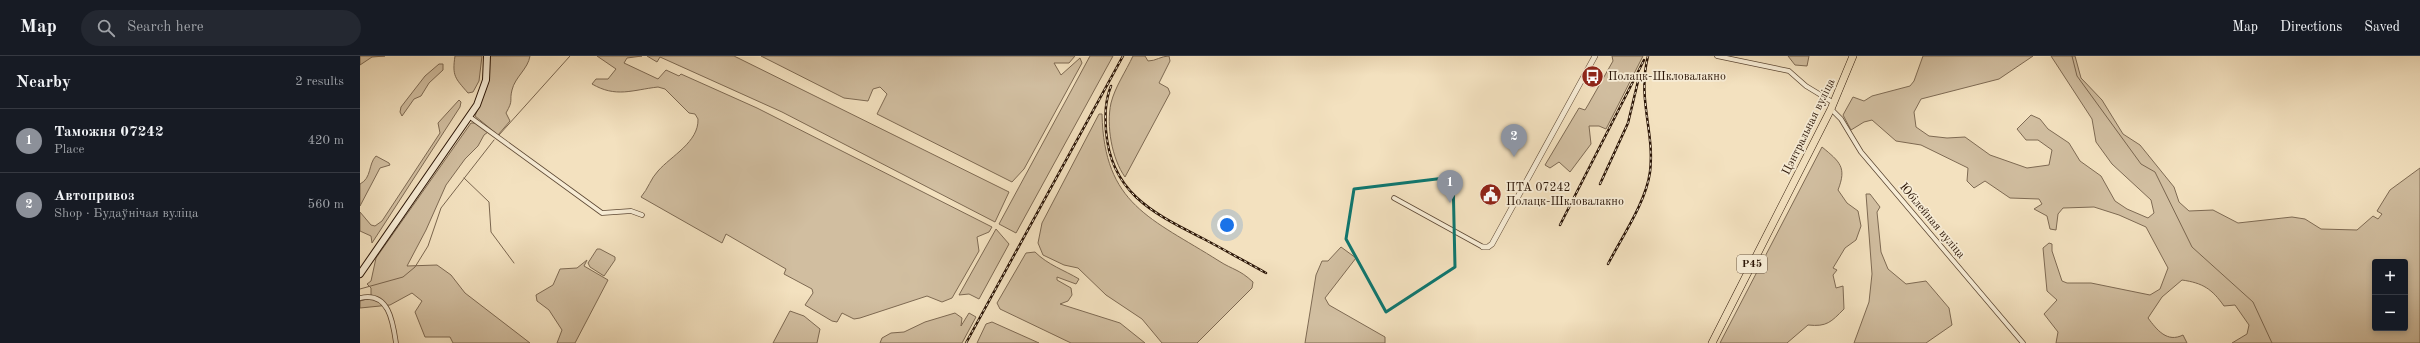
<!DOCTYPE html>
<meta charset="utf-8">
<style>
:root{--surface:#171b24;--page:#242831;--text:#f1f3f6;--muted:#9ea1a6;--line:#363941;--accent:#8c9099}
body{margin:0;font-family:"Old Standard TT",serif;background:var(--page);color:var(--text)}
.controls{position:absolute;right:12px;bottom:12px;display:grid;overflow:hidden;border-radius:4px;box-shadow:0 2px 6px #0003}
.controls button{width:36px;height:36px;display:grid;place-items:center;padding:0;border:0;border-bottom:1px solid var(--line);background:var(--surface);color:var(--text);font:20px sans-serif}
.you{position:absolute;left:867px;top:169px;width:14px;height:14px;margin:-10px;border:3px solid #fff;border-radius:50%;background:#1a73e8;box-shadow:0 0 0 6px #1a73e833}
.badge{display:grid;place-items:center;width:26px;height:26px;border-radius:50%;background:var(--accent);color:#fff;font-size:13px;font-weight:700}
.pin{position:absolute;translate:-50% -33px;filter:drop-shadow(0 1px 2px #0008)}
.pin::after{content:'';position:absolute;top:21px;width:14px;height:12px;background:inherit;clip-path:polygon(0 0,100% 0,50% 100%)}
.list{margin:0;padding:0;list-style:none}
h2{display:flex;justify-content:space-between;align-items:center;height:52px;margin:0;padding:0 16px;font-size:17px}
h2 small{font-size:13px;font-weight:400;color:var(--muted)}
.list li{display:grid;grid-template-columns:26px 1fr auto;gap:12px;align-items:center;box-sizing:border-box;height:64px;padding:0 16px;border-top:1px solid var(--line)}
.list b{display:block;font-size:15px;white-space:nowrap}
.list p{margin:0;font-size:13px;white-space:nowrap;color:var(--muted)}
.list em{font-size:13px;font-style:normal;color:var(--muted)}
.icon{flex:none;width:22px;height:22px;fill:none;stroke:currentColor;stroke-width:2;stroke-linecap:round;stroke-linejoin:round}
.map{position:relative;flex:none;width:2060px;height:287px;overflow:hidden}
header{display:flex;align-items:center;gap:24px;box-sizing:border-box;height:56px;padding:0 20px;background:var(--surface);border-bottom:1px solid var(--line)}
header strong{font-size:19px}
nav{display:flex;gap:22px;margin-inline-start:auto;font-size:14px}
.search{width:280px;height:36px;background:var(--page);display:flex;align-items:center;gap:10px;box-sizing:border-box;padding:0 14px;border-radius:22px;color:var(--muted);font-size:15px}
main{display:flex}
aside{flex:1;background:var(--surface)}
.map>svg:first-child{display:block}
.green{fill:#d1bea0;stroke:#7e6a53;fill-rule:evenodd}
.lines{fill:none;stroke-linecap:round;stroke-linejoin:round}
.stream{stroke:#7a664f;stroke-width:1}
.minor-casing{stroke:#5d4834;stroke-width:5.5}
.tertiary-casing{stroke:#5d4834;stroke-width:6}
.secondary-casing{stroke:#2b1506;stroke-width:8}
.primary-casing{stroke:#2b1506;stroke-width:8}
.minor{stroke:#f7ecd5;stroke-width:4}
.tertiary{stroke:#f7ecd5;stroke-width:5}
.secondary{stroke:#f7ecd5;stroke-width:6}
.primary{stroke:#f3e1bf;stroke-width:7}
.rail-casing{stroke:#2b1506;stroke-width:2.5}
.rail{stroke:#f7ecd5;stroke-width:1;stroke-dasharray:3;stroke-linecap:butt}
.marked{fill:none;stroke:#0f766e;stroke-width:3;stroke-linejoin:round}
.labels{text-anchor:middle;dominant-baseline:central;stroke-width:3.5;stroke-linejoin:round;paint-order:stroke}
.shield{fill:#f7ecd5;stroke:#685644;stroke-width:1}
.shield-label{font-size:11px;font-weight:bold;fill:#2b1506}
.poi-label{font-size:12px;fill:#2b1506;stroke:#f7ecd5;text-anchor:start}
.street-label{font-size:12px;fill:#2b1506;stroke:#f7ecd5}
</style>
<header>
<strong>Map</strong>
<div class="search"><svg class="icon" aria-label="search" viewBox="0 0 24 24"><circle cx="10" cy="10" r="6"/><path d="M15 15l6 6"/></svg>Search here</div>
<nav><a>Map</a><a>Directions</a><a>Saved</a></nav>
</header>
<main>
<aside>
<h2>Nearby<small>2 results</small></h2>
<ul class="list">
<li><span class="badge">1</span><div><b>Таможня 07242</b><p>Place</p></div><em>420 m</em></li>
<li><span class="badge">2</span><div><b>Автопривоз</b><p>Shop · Будаўнічая вуліца</p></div><em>560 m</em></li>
</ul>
</aside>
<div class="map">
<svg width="2060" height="287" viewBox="0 0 2060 287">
<rect width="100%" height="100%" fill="#f3e1bf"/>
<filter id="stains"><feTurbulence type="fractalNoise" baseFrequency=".005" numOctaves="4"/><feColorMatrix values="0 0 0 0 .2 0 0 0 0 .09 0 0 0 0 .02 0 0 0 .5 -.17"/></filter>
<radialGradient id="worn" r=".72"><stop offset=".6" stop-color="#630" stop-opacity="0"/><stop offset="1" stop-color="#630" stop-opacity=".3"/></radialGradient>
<!-- green -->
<g class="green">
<path d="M0,0H25L12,1L0,9Z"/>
<path d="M95,0H122L119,25L113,36L108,37C95,22 92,20 95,0Z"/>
<path d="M129,0H170C168,13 155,21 152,34C149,46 154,43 146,57L150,65L138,79L115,60L126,33Z"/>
<path d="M237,0H282L267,2L264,7L298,23L306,14L319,20L321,18L397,52L632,171L629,176L617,181L619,195L592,242L582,246L567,240L500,262L494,263L482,257L477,266L472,265L445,249L453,237L452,233L424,218L426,213L366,178L362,187L281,141C288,133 291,122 298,115C311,100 339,86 338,63L335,58L329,57L305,33L298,31C272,34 256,42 232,28L236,23H248L256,13Z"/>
<path d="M287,0H374L649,136L635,166L422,56L300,1L297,6Z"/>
<path d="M401,0H715L709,7H694L701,19L720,2L722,7L664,113L652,126L517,58L527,38L520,31L513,33L508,45L484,42Z"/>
<path d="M730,0H753L656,177L639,168Z"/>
<path d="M773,0H785L788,5C796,5 801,0 809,0L810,5L799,27L808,32L810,37L765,121C752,103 746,70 751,47C755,31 766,15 773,0Z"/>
<path d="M1252,0H1283L1246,73L1239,70H1229L1231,88L1210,116L1199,106L1190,112L1185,109L1219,52L1225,54L1228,49L1253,5Z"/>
<path d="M1428,0H1449L1447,10L1435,9Z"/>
<path d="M1563,0H1673L1639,23L1561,43L1554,56L1556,71L1569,80L1587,82L1605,81L1630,99L1667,112L1689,109L1692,94L1678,84H1666L1657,73L1671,59L1680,63L1688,73L1709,87L1720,105L1741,120L1755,145L1767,153L1788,162L1794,157L1791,144L1752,108L1736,86L1732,63L1691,0H1715L1721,22L1742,44L1763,78L1780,89L1814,131L1819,146L1829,155L1853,154L1878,167L1932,161L1945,163L1961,173L1997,174L2013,160L2018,163L2022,158L2017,155L2030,134L2060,112V287H1872L1887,278L1889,269L1875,249L1864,250C1852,233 1843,227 1822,224L1802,241L1788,262C1797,274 1807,287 1823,279L1827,287H1696L1698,276L1684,258L1697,244L1687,235L1683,192L1689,187L1692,188V195L1702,225L1707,227H1731L1790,239L1800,233L1808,212L1786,171L1759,159L1734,151L1703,152L1698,158L1696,174L1690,173L1687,160L1674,153L1682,148L1679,143L1650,142L1625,125L1614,132L1607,125L1608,112L1561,89L1536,85L1512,64L1504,66L1491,74L1483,59L1493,41L1504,45L1512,40L1550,30L1554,25ZM2015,206H2045V272H2015Z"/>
<path d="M79,8H83V14L69,27L61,40L54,43L42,60L40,56L41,51L65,20Z"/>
<path d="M99,44L101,46L100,51L12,187L11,180L0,175V156L11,169L15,170L22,165L80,77L78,67Z"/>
<path d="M739,58H742C744,149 791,162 859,205C873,214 879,213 893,226L892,232L837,287H802L782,263L746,239L718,212L704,209L683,199L678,187L682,167Z"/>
<path d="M111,67H115L128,76L124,79L118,90L105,103L86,129L66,174L47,210L77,209L91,219L105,237L170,287H93L90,281H65L55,256L62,245L52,237L30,249L0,252V245L11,242V232L7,228L11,225L16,202Z"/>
<path d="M1462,91C1480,106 1487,111 1478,134L1487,147L1498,155L1501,170L1496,184L1485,192L1473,212L1477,214L1473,219L1476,232L1483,230L1484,253C1471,266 1467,271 1448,269L1427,287H1360Z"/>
<path d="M16,100L29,107L30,109L20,112L0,150V128C12,122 8,108 16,100Z"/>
<path d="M1506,138H1510L1520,151L1517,156L1521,196L1528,213L1546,228L1566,225L1589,252L1592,269L1566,287H1494L1509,246L1512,218Z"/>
<path d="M636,173L649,188L619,243L609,238L599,239Z"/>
<path d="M981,191L996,202L965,242L969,249L1025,281V287H945L956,219L962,205H968Z"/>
<path d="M237,193H240L255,201V204L244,220L230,211L228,207Z"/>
<path d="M675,196C688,209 704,214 719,223L716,228L697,221V224L711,232L712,239L708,245L700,248L760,267L785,287H711L640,253L637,247L666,197Z"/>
<path d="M227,204L224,210L248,224L215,287H197L202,274L189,254L177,245L176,239L193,229L200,213L217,212Z"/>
<path d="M430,255L444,260L460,273L457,287H413Z"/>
<path d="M595,257L602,262L601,270L609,257L616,261L602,287H520L522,282L531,277L544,276L565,266Z"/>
<path d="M632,266L679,287H617L626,268Z"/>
</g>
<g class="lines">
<!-- stream -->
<g class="stream">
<path d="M1712,0L1717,20L1781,108L1795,116L1832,191L1893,246L1912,287"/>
<path d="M139,79L210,0"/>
<path d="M104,122L129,146L131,176L154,207"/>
<path d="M0,233L43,221L55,211L68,190L81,152L134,84"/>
</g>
<defs>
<g id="minor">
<path d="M1357,0L1429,15L1446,30L1474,47"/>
<path d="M1471,53L1481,63L1501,96L1663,287"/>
<path d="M110,61L242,157L271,155L282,159"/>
<path d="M1034,142L1123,191"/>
<path d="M0,242C29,235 33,266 36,287"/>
</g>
<path id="tertiary" d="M1123,191H1128L1132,188L1235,0"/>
<path id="secondary" d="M0,218L117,49L126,24L127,0"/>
<path id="primary" d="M1352,287L1471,53L1493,0"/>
</defs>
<!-- minor casing -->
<use href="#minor" class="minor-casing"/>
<!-- tertiary casing -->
<use href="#tertiary" class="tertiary-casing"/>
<!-- secondary casing -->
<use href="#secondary" class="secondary-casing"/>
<!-- primary casing -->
<use href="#primary" class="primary-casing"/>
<!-- minor -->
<use href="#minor" class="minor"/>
<!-- tertiary -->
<use href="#tertiary" class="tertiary"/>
<!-- secondary -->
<use href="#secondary" class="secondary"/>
<!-- primary -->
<use href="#primary" class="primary"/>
<defs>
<g id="rail">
<path d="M751,30C745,45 745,59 746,75C751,137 793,157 842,182C863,193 884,205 906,217"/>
<path d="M1240,128L1268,67L1279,21"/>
<path d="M1200,169L1284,4"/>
<path d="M1248,208C1262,181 1286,146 1290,116C1295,76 1277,44 1288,0"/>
<path d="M606,287L763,0"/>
</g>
</defs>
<!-- rail casing -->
<use href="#rail" class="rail-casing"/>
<!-- rail -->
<use href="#rail" class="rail"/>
</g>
<!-- marked area -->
<path class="marked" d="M1093,121L1095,211L1026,256L986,183L994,133Z"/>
<!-- icons -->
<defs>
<symbol id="bus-disc" viewBox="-11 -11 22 22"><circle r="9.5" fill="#8f2418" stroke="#f7ecd5"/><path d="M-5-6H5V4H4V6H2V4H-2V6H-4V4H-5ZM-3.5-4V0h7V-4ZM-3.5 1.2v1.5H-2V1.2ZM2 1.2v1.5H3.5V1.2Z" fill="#fff"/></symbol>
<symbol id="civic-disc" viewBox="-11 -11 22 22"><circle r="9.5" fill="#8f2418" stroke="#f7ecd5"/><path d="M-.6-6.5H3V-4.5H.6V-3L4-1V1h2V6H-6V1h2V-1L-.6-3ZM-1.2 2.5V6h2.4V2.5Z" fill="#fff"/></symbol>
</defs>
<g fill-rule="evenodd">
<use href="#bus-disc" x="1220" y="8" width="25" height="25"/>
<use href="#civic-disc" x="1118" y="126" width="25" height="25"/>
</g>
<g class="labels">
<!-- shield labels -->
<rect class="shield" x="1377" y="199" width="30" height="18" rx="3"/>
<g class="shield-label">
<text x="1392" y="208">Р45</text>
</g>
<!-- poi labels -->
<g class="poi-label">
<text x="1248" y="21">Полацк-Шкловалакно</text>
<text x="1146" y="132">ПТА 07242<tspan x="1146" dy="14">Полацк-Шкловалакно</tspan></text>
</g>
<!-- street labels -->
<g class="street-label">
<text transform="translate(1449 71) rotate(-64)">Цэнтральная вуліца</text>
<text transform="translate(1572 165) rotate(50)">Юбілейная вуліца</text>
</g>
</g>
<rect width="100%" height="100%" filter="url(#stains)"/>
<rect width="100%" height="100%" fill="url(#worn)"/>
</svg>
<div class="controls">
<button>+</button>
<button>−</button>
</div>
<div class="you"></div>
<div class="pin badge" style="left:1090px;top:147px">1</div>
<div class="pin badge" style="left:1154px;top:101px">2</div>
</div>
</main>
